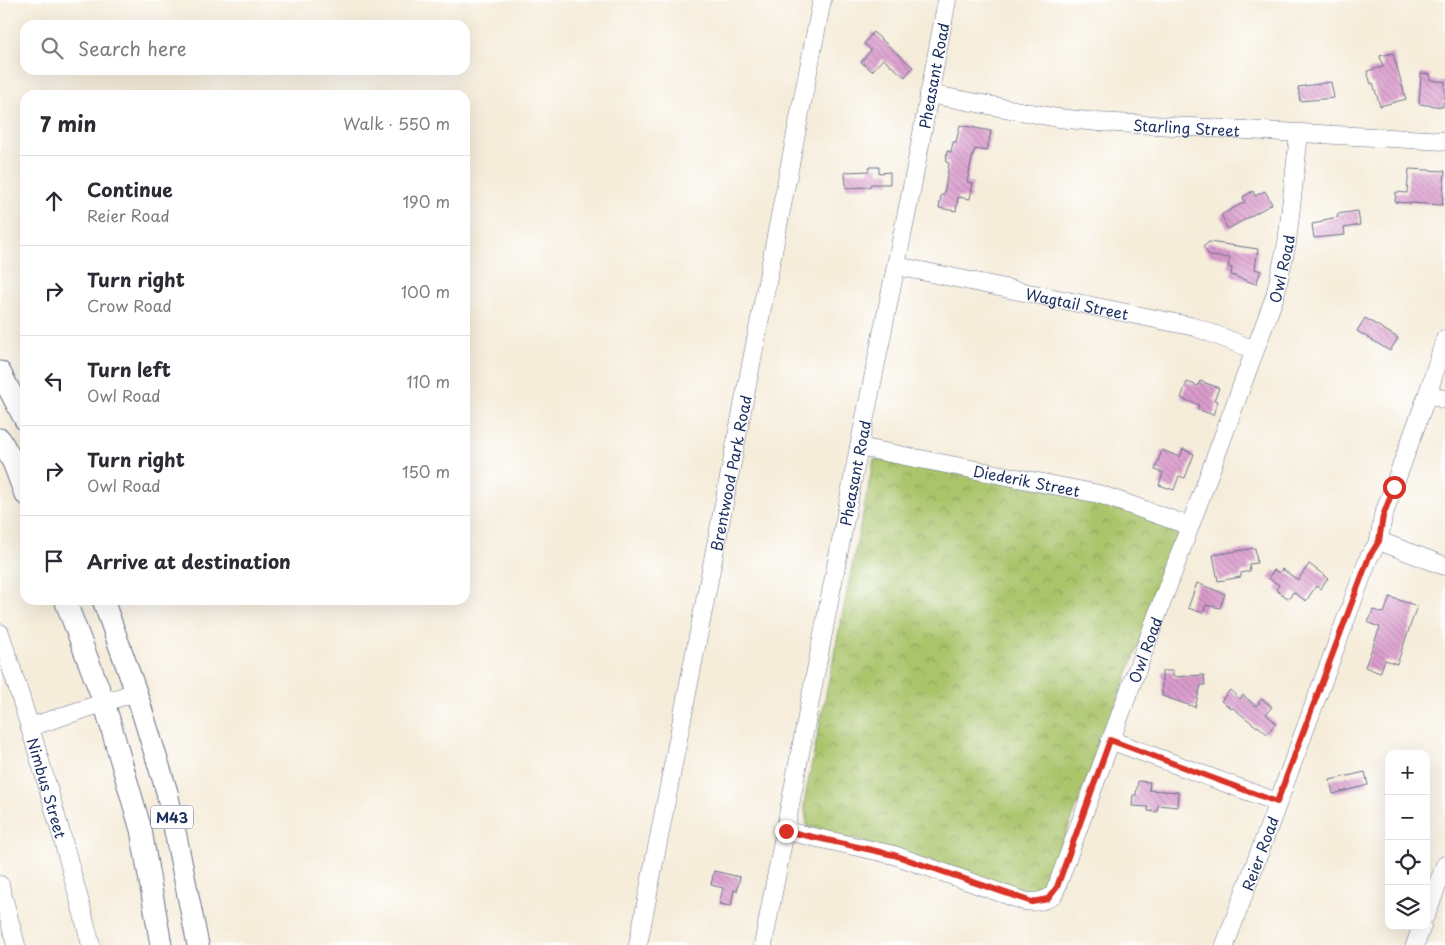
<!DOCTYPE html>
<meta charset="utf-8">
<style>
:root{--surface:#fff;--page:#f7f7f7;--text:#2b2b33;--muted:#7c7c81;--line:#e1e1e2}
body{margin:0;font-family:"Playpen Sans",sans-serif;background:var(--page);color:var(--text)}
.controls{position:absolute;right:15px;bottom:15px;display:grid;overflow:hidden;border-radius:10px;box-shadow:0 5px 20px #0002}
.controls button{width:45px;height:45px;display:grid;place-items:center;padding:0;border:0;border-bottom:1px solid var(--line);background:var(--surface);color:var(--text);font:25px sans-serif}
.stop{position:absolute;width:15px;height:15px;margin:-11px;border:4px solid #d93025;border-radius:50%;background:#fff}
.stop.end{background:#d93025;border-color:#fff;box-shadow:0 1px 5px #0008}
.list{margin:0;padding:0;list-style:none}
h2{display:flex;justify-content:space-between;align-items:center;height:65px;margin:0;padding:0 20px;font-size:21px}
h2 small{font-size:16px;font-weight:400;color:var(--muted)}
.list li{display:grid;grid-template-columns:32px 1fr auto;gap:15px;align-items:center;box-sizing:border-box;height:90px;padding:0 20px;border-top:1px solid var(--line)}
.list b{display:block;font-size:19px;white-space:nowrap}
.list p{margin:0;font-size:16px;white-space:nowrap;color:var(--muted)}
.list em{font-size:16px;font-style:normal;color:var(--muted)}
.icon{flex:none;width:28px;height:28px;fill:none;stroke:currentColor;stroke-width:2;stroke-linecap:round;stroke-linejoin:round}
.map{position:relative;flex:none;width:1445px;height:945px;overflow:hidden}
.search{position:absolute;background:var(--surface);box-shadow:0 5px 20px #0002;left:20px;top:20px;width:450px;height:55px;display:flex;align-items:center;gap:12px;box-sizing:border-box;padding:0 18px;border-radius:15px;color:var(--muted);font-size:19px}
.panel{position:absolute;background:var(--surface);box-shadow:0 5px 20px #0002;left:20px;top:90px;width:450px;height:515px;border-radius:15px}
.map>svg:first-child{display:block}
.park{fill:url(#park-crowns);stroke:#627a64}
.building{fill:url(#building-back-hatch)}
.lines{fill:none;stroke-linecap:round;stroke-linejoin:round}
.minor-casing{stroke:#677189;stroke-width:19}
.major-casing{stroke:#677189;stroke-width:23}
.minor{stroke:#fff;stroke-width:18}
.major{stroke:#fff;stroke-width:21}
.route{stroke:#d93025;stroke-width:6}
.labels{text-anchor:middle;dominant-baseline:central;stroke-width:4;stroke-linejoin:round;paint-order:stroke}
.shield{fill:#fff;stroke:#5f6d8e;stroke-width:1}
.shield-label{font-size:14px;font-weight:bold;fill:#1b2f5e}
.street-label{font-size:15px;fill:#1b2f5e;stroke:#fff}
</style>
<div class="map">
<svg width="1445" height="945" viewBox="0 0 1445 945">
<defs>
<pattern id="park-crowns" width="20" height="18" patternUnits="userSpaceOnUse" patternTransform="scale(1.25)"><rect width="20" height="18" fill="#aac46b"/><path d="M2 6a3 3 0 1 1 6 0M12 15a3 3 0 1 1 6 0" fill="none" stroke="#8aa05b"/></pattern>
<pattern id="building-back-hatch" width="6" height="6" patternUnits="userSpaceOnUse" patternTransform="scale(1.25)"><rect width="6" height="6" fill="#dc9dcd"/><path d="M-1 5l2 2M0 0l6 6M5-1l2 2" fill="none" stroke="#b280aa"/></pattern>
</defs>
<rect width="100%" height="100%" fill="#fff"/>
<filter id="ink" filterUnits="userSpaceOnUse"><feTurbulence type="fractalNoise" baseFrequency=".02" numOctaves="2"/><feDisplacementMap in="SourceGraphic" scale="10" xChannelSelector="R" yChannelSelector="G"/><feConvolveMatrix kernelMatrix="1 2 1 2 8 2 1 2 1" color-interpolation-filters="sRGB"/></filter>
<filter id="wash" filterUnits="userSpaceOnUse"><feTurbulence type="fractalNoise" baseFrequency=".0096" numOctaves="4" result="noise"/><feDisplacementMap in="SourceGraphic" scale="20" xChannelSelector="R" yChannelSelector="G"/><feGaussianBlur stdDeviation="1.12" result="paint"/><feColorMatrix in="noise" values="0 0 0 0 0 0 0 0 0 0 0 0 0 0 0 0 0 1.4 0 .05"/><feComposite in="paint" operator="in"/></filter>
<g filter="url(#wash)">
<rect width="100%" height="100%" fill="#f5ecd9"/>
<!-- park -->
<path class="park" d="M874,459L1101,499L1173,526L1177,533L1178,543L1045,889L1036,893L807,826L804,803L807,787Z"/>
<g id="blocks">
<!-- building -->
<g class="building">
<path d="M873,32L913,67L905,77L883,59L872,71L861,62L871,50L864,44Z"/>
<path d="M1393,53L1406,99L1380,106L1373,83L1371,84L1367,71L1383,67L1380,56Z"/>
<path d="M1421,73L1430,74V80L1445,82V102H1443V107L1419,104Z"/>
<path d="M1331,82L1334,98L1300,101L1298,87Z"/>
<path d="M960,125L991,131L987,151L975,149L973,154L967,182L973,183L970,199L958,197L956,211L939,208L941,195H944L949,163L946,162L947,151L951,152L953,142H956Z"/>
<path d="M869,167H879V173L890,172V184H871L870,187L846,188L845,172L869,171Z"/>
<path d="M1409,169L1445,171L1442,205L1395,202L1396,192L1407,193Z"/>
<path d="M1253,191L1255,196L1265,191L1272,204L1228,229L1221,215L1245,202L1243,197Z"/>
<path d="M1358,211L1360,225L1344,228L1345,235L1314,238L1312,224L1323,222V220L1338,217L1337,214Z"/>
<path d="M1209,242L1258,249L1255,269L1261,271L1256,284L1231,275L1232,268L1228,267L1230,258L1210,256L1203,247Z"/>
<path d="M1365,318L1398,338L1390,351L1357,331Z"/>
<path d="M1200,381L1219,388L1214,400L1218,401L1213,415L1197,409L1199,405L1181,398L1187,382L1198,386Z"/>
<path d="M1183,449L1194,454L1185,478L1179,476L1174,490L1159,485L1163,473L1155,470L1162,450L1180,457Z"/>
<path d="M1255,548L1257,563L1249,564L1250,571L1241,573V577L1218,581L1213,555Z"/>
<path d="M1309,564L1328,578L1320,589L1316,586L1306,601L1293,592L1289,599L1276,590L1279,585L1268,578L1274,570L1279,573L1282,569L1298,580Z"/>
<path d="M1197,583L1225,594L1220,608L1206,605L1203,613L1188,608Z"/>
<path d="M1390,597L1417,606L1397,664L1385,660L1380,673L1365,667L1380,627L1368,623L1373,610L1384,613Z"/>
<path d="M1162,671H1173V677L1204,675L1205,685H1201L1195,707L1162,696Z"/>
<path d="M1230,690L1240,699L1243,695L1256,706L1262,699L1272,707L1266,714L1276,723L1267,734L1258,726L1257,727L1233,708L1232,709L1221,701Z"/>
<path d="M1365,772L1368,785L1333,794L1330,780Z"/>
<path d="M1138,781L1150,782L1149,790L1178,792L1177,807L1158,805L1157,812L1148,811V807L1132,806L1133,795H1136Z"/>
<path d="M714,871L740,877L737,891L734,890L731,906L719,904L723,888L711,885Z"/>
</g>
</g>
</g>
<g filter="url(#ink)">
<use href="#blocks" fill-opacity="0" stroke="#677189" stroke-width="1"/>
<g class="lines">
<defs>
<g id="minor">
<path id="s1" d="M929,94L1058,118L1098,122L1445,141"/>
<path id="s2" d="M897,266L1195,327L1255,350"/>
<path d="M1428,393L1445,400"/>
<path id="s3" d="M859,447L1099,494L1190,526"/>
<path d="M1379,541L1445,566"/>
<path id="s4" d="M0,633C34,736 64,840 91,945"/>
<path d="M30,727L136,692"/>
<path d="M1110,740L1277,802"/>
<path id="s5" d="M786,831L894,855L1024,901C1035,903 1045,902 1054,894L1275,296L1287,243L1299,134"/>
<path d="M0,885L16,945"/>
<path d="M1426,915L1445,865"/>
<path id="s6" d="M638,945L822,0"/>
<path id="s7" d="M763,945L859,447L912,187L947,0"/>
<path id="s8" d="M1225,945L1369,557L1379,541L1383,516L1428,393L1445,339"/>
<path d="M1415,945L1422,926"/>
</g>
<g id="major">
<path d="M0,372L25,420"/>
<path d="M0,439L13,462L25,494"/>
<path d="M65,600L104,702L141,830L161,945"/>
<path d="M103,600L136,692L167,792L198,945"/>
</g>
</defs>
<!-- minor casing -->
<use href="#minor" class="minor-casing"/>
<!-- major casing -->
<use href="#major" class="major-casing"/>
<!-- minor -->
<use href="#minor" class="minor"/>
<!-- major -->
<use href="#major" class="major"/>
</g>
</g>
<g class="lines" filter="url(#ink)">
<!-- route -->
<path class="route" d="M786,831L894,855L1032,902L1048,899L1057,887L1110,740L1277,802L1369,557L1379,541L1383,516L1394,487"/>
</g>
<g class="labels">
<!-- shield labels -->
<rect class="shield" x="151" y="805.5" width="42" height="23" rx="4"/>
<g class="shield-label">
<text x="172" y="817">M43</text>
</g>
<!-- street labels -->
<g class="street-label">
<text stroke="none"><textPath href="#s7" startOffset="886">Pheasant Road</textPath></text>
<text stroke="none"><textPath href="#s1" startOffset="260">Starling Street</textPath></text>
<text stroke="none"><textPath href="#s5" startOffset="946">Owl Road</textPath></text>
<text stroke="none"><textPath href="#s2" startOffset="184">Wagtail Street</textPath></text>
<text stroke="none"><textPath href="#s6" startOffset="481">Brentwood Park Road</textPath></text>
<text stroke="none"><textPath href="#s7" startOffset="481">Pheasant Road</textPath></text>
<text stroke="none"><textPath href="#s3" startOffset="171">Diederik Street</textPath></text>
<text stroke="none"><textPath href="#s5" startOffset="541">Owl Road</textPath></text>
<text stroke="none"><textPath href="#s4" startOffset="162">Nimbus Street</textPath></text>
<text stroke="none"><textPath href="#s8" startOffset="98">Reier Road</textPath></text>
</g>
</g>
</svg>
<div class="controls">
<button>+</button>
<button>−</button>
<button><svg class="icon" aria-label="locate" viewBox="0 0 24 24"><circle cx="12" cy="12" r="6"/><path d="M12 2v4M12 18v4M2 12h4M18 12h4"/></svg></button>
<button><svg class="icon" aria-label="layers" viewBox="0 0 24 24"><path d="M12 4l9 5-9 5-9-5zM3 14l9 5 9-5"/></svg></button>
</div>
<div class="stop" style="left:1394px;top:487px"></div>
<div class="stop end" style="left:786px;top:831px"></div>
<div class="search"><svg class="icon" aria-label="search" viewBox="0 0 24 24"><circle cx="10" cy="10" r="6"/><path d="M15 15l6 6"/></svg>Search here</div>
<section class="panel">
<h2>7 min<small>Walk · 550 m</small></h2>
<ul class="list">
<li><svg class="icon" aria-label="ahead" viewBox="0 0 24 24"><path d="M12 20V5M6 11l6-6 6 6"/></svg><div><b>Continue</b><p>Reier Road</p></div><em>190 m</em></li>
<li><svg class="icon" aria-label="right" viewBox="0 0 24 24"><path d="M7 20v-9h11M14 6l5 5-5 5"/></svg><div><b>Turn right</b><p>Crow Road</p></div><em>100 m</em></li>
<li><svg class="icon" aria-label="left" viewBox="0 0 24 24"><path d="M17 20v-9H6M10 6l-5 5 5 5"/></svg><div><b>Turn left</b><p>Owl Road</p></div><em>110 m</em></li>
<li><svg class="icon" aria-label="right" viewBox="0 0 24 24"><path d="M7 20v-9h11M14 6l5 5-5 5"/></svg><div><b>Turn right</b><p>Owl Road</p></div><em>150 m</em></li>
<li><svg class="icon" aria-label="arrive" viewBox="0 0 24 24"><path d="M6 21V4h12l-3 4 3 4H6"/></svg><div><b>Arrive at destination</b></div></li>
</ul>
</section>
</div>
